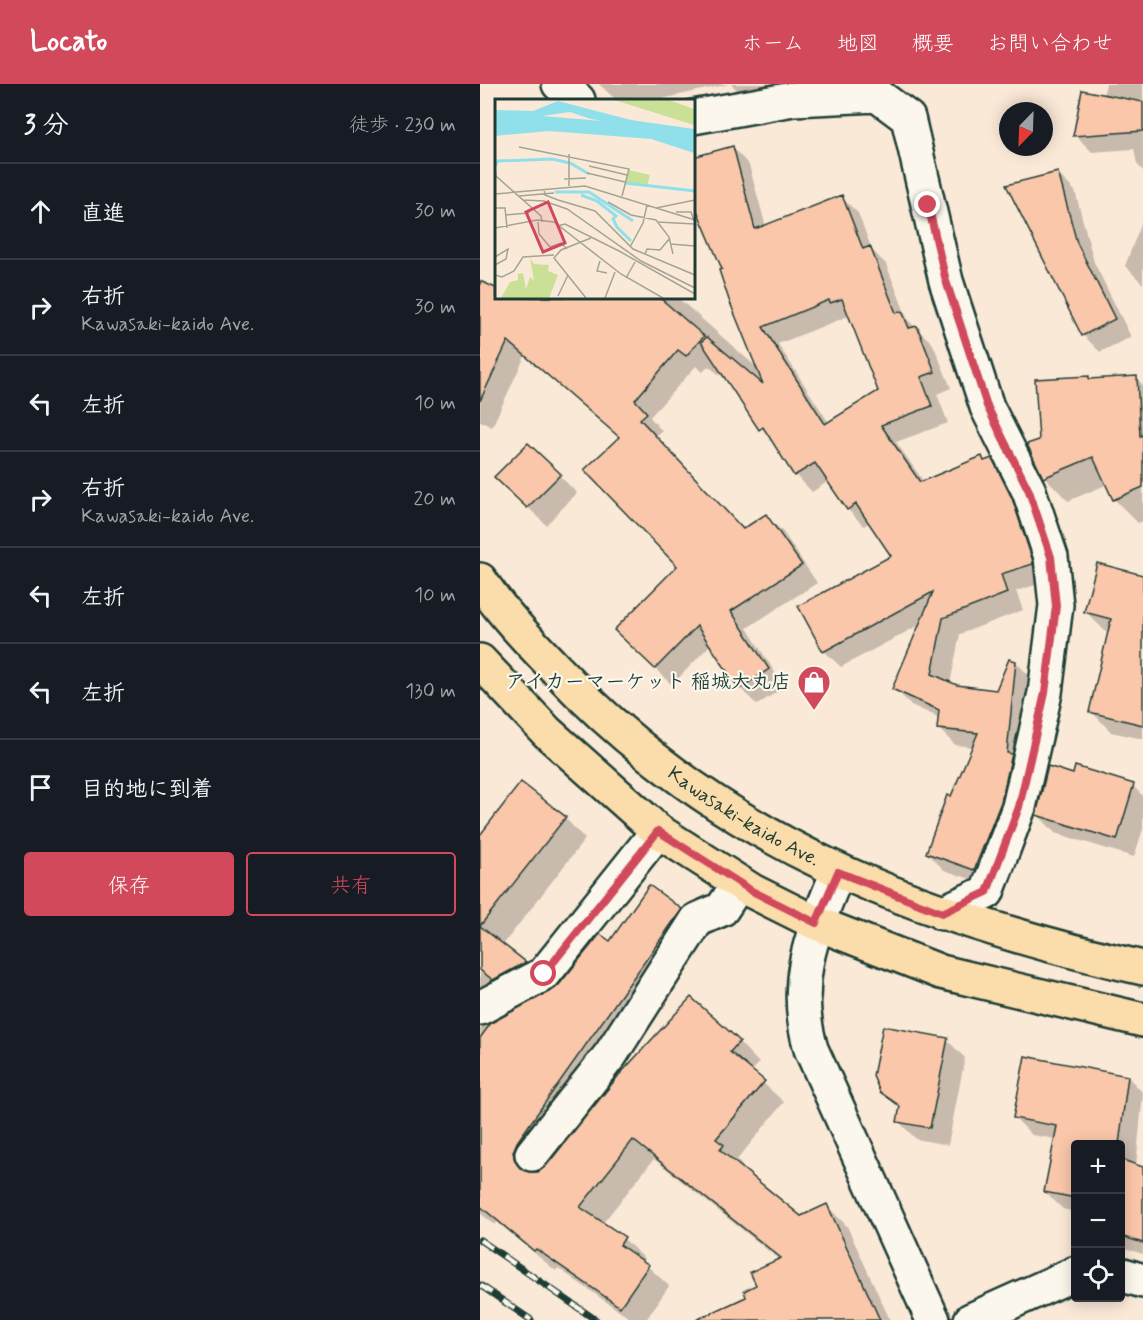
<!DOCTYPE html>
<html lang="ja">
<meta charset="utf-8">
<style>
:root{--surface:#171b24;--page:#20242c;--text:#f1f3f6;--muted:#9ea1a6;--line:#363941;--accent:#d1495b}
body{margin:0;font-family:Mynerve,"Klee One",sans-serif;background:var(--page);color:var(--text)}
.controls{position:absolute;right:18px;bottom:18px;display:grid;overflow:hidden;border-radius:6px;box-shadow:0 3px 15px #0003}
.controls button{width:54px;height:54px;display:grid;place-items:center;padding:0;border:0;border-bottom:2px solid var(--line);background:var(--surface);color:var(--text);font:30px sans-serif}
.compass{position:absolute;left:519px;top:18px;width:54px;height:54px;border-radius:50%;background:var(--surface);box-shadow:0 3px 15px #0003;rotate:203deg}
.stop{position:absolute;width:18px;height:18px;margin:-14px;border:4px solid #d1495b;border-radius:50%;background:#fff}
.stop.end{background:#d1495b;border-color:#fff;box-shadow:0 2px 6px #0008}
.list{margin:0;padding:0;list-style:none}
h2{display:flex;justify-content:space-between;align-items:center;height:78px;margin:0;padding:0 24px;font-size:26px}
h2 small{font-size:20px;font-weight:400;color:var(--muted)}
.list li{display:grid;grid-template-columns:39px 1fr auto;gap:18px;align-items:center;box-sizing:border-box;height:96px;padding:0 24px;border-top:2px solid var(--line)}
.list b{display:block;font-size:22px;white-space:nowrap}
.list p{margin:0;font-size:20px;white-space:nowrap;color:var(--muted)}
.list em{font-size:20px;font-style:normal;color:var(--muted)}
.actions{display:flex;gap:12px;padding:18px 24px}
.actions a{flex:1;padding:14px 0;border:2px solid var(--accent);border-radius:6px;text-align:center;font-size:21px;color:var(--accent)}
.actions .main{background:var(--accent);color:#fff}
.icon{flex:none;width:33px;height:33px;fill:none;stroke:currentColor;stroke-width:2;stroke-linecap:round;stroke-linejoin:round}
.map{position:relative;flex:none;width:663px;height:1236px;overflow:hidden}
header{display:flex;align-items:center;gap:36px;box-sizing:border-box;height:84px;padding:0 30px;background:var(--accent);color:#fff}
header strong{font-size:28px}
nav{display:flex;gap:33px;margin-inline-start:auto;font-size:21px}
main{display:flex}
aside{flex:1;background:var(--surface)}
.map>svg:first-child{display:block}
.shadow{fill:#0003;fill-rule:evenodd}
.building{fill:#fac7ab;stroke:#1f3d34;stroke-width:1.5;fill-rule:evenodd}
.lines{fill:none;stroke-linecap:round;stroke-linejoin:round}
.minor-casing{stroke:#1f3d34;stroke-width:38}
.tertiary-casing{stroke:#1f3d34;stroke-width:38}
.primary-casing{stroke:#1f3d34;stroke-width:38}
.minor{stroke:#fbf7ec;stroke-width:33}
.tertiary{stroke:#fbf7ec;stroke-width:33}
.primary{stroke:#fbddab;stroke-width:33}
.rail-casing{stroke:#1f3d34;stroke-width:7}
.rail{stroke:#fbf7ec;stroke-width:4.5;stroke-dasharray:14;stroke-linecap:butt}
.route{stroke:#d1495b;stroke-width:8}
.labels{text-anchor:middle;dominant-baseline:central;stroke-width:4.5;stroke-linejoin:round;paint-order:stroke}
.poi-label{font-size:20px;font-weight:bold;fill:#1f3d34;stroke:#fbf7ec;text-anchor:end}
.street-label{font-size:20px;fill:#1f3d34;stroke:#fbf7ec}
.inset-river{fill:none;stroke:#90e0ec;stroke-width:3}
.inset-road{fill:none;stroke:#a3a496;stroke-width:1.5}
.view{fill:#d1495b;fill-opacity:0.15;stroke:#d1495b;stroke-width:3}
.inset-edge{fill:none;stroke:#1f3d34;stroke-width:3}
</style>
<header>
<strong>Locato</strong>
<nav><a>ホーム</a><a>地図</a><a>概要</a><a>お問い合わせ</a></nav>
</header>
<main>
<aside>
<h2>3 分<small>徒歩 · 230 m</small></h2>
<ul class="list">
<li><svg class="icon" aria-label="ahead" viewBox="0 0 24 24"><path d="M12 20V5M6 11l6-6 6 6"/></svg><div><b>直進</b></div><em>30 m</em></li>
<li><svg class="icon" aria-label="right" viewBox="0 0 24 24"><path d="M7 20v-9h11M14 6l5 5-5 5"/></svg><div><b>右折</b><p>Kawasaki-kaido Ave.</p></div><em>30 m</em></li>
<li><svg class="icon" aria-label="left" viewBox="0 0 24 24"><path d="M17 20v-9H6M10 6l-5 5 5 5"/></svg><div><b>左折</b></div><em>10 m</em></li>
<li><svg class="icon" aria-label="right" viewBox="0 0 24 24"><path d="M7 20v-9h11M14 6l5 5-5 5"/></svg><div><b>右折</b><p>Kawasaki-kaido Ave.</p></div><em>20 m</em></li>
<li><svg class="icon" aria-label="left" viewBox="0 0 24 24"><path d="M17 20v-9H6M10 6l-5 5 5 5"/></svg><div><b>左折</b></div><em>10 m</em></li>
<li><svg class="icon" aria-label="left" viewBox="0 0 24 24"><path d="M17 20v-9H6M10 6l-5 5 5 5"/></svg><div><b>左折</b></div><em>130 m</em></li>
<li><svg class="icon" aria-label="arrive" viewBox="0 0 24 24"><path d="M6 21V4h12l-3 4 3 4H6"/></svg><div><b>目的地に到着</b></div></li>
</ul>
<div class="actions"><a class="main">保存</a><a>共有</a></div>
</aside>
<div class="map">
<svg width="663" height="1236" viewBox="0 0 663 1236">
<rect width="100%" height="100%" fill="#fbe9d8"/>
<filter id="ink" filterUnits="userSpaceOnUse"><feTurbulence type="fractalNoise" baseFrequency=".0167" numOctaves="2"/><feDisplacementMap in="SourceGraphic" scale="12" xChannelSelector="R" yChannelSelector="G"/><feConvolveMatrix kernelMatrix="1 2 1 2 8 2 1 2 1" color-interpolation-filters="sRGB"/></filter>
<g filter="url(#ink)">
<!-- shadow -->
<g class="shadow">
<path d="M119,0H249L177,16H136Z"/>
<path d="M251,0H292L294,8L266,15Z"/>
<path d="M626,0H663V87L657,80L654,65L612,68L595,51L623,12Z"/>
<path d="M253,64L269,81L286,143L361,113L378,129L392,166L406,180L428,236L453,260L471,304L457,310L468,339L416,358L444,398L502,374L506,378L511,376L528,392L569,497L536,507L543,526L480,550L470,600L517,607L536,578L552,595L511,802L464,786L447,769L494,663L475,661L458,644L460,634L431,621L414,604L441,540L361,583L344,567L413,472L390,438L384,442L368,426L349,397L332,408L316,391L248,297L228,282L223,288L216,282L170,333L182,347L176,352L264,447L286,432L303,448L337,499L267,544L304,603L277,621L260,604L231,560L192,601L136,546L199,482L140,354L45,272L12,343L0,337V194L7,202L16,206V213H197L282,288L213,112V74ZM366,233L371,234L400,307L349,339L298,260Z"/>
<path d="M577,89L595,107L614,178L651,253L620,268L603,251Z"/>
<path d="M663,134V200L645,182Z"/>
<path d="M656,294L663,301V437L658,439L635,416L628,400L588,417L565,393L556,296Z"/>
<path d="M48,361L97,409L66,441L17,393Z"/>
<path d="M663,493V557L626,548L605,527Z"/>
<path d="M663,593V655L631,648L611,627Z"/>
<path d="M594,691L653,702L663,712V745L654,773L575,749L558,731Z"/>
<path d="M85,734L105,755L22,862L65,900L5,934L1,944L74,907L130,859L169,803L201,826L222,846L57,1079L53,1089H59L259,958L279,979L271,988L304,1018L257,1076L263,1083L261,1085L320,1133L347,1122L367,1142L410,1236H271L278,1202L300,1176L174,1075L122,1140L144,1155L165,1175L163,1178L189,1202L166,1236H152L78,1184L76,1187L17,1138L15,1141L0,1129V753Z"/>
<path d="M467,956L485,974L468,1061L436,1055L418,1037L421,1026L401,1007Z"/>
<path d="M648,993L663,1009L656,1082L663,1084V1170L640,1163V1060H596V1128L583,1125L565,1108L576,1055L552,1051L534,1033Z"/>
</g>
<!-- building -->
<g class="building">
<path d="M602,6L663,18V47L593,52Z"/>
<path d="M253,62L275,145L362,111L383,165L390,162L416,229L422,227L429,244L437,242L455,288L441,293L452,322L401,341L440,398L502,372L504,377L512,374L532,414L553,477V480L521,490L527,509L463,534L452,590L477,601L516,606L529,575L536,577L527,669L532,670L521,718L494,786L446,769L467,711L471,712L498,649L457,645L459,626L412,605L453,508L343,568L318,522L411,472L376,420L367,426L335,379L314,392L283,343L279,346L221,258L227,253L283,300L249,216L239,186L242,185L213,117V73ZM362,215L398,307L345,340L283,243L349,216L350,219Z"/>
<path d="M578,88L597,159L635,235L602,252L526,101Z"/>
<path d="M0,197L16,204V213H179L224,252L206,272L198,266L155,316L167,329L160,335L263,445L286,430L322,481L251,527L289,585L259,605L217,542L175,585L134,546L197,482L104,386L139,353L28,257L0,317Z"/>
<path d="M609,292V295L657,292L660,352L663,351V403L633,416L613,373L563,394L547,360L559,356L555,295Z"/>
<path d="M48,359L81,390L47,424L14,393Z"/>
<path d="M617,479L663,491V641L609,628L631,535L604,528Z"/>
<path d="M568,682L593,690L595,682L654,700L637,756L556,731Z"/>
<path d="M41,698L86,733L0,842V751Z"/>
<path d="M169,801L202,825L37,1058L33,1068L35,1077L40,1084L49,1088H58L66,1082L139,991L211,913L260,957L250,968L285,997L236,1055L244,1061L240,1066L321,1132L347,1120L400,1236H216L266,1213L264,1207L276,1201L270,1188L301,1174L153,1056L100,1123L145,1153L140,1161L169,1181L140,1223L56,1165L54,1167L0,1122V954L11,939L78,902L120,850L130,857Z"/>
<path d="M0,842L46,878L13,896L0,886Z"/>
<path d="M403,942L468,954L450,1044L417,1038L420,1022L400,1008L393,992Z"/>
<path d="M545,972L648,992L639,1060H596V1114L564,1108L577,1042L533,1034Z"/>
<path d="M640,1075L663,1083V1159L640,1152Z"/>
</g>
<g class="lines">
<defs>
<g id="minor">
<path d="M79,0L98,16"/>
<path d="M213,33L313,15L397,11L428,34L466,197L507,323L549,407L571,473L576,521L565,609L539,723L507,808L462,829"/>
<path d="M0,924L64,890L178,747"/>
<path d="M52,1070L131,970L217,836L242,825L259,799"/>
<path d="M640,1190L663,1197"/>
<path d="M491,1236L596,1189"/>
</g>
<path id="tertiary" d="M358,788C332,851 311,896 331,965L453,1236"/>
<g id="primary">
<path id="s1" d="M0,496C21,528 50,558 77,586C239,758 437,833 663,884"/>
<path d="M0,577L67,648L178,747L272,807L336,839L461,888L663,936"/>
</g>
</defs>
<!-- minor casing -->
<use href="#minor" class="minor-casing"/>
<!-- tertiary casing -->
<use href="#tertiary" class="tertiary-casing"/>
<!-- primary casing -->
<use href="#primary" class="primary-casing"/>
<!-- minor -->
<use href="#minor" class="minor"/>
<!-- tertiary -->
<use href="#tertiary" class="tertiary"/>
<!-- primary -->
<use href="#primary" class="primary"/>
<defs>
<g id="rail">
<path d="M0,1156L116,1236"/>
<path d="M0,1201L51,1236"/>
</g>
</defs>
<!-- rail casing -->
<use href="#rail" class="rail-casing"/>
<!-- rail -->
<use href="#rail" class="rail"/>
</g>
</g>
<g class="lines" filter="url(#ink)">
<!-- route -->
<path class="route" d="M64,890L178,747L272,807L336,839L358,788L462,829L507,808L539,723L565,609L576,522L571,473L549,407L507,322L466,197L448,121"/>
</g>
<!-- icons -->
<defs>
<symbol id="shop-pin" viewBox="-11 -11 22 30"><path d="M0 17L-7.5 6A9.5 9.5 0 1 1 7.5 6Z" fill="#d1495b" stroke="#fbf7ec"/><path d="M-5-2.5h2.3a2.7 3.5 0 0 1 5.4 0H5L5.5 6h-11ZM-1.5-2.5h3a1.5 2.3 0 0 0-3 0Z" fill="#fff"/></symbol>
</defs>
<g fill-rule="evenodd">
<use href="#shop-pin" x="315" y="579" width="38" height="52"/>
</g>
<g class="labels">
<!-- poi labels -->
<g class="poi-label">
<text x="311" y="598">アイカーマーケット 稲城大丸店</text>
</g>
<!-- street labels -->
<g class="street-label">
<text stroke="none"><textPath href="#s1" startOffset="357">Kawasaki-kaido Ave.</textPath></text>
</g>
</g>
<!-- overview -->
<g transform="translate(15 15)">
<rect width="200" height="200" fill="#fbe9d8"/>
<path d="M116,0H171L199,10V26ZM134,71L155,76L152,88L131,84ZM35,159L39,165L54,166L53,172L63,176L54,199H6L15,183L23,181V175L28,174L31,190L35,178L39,182Z" fill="#cae096"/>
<path d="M63,2L136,21L199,30V54L156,40L54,32L0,37V11L38,12ZM75,13L96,20L108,22L47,17Z" fill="#90e0ec" fill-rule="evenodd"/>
<path class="inset-river" d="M0,67L3,62L57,60L75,64L94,75M130,84L200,92M60,93H94L138,122M86,96L102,102L121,117L118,120L122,128L136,142"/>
<path class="inset-road" d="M24,48L134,70L127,97M74,55V87M94,67L132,76M0,70L1,77L46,117L47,123M92,74L130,83M69,80L91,79M49,90L50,96L63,101L100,112L138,150L200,176M0,95L90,87L200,121M24,97L59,94M28,101L49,102L72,110L146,162L200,189M113,103L136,116L161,121L174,138L178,155M0,109H10L12,129M161,109L200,101M181,113H196L199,122M10,116L33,114L37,109M43,123L44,135L55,148L66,144L72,150M162,123L200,125M62,127L70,125L124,152M0,129L42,121L59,123L126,175L168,199M175,145L200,147M135,148L148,124L152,106M124,152L200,195M150,155L152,150L165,151L175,139M0,158L13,150L11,160L0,166M105,162L102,172L112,174M0,176L7,178L19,172L28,158L59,156M131,179L140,163M63,197L73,176M91,199L59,159L66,151L96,139M110,199L120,173"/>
<path class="view" d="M53,103L70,144L48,153L31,113Z"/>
<rect width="200" height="200" class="inset-edge"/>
</g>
</svg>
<div class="controls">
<button>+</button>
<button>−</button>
<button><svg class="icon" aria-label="locate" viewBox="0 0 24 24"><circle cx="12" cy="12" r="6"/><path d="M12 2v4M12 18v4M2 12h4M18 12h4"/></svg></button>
</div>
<svg class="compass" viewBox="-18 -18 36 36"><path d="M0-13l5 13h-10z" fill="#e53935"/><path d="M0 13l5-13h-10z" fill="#9ea1a6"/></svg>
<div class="stop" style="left:64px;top:890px"></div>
<div class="stop end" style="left:448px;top:121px"></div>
</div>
</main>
